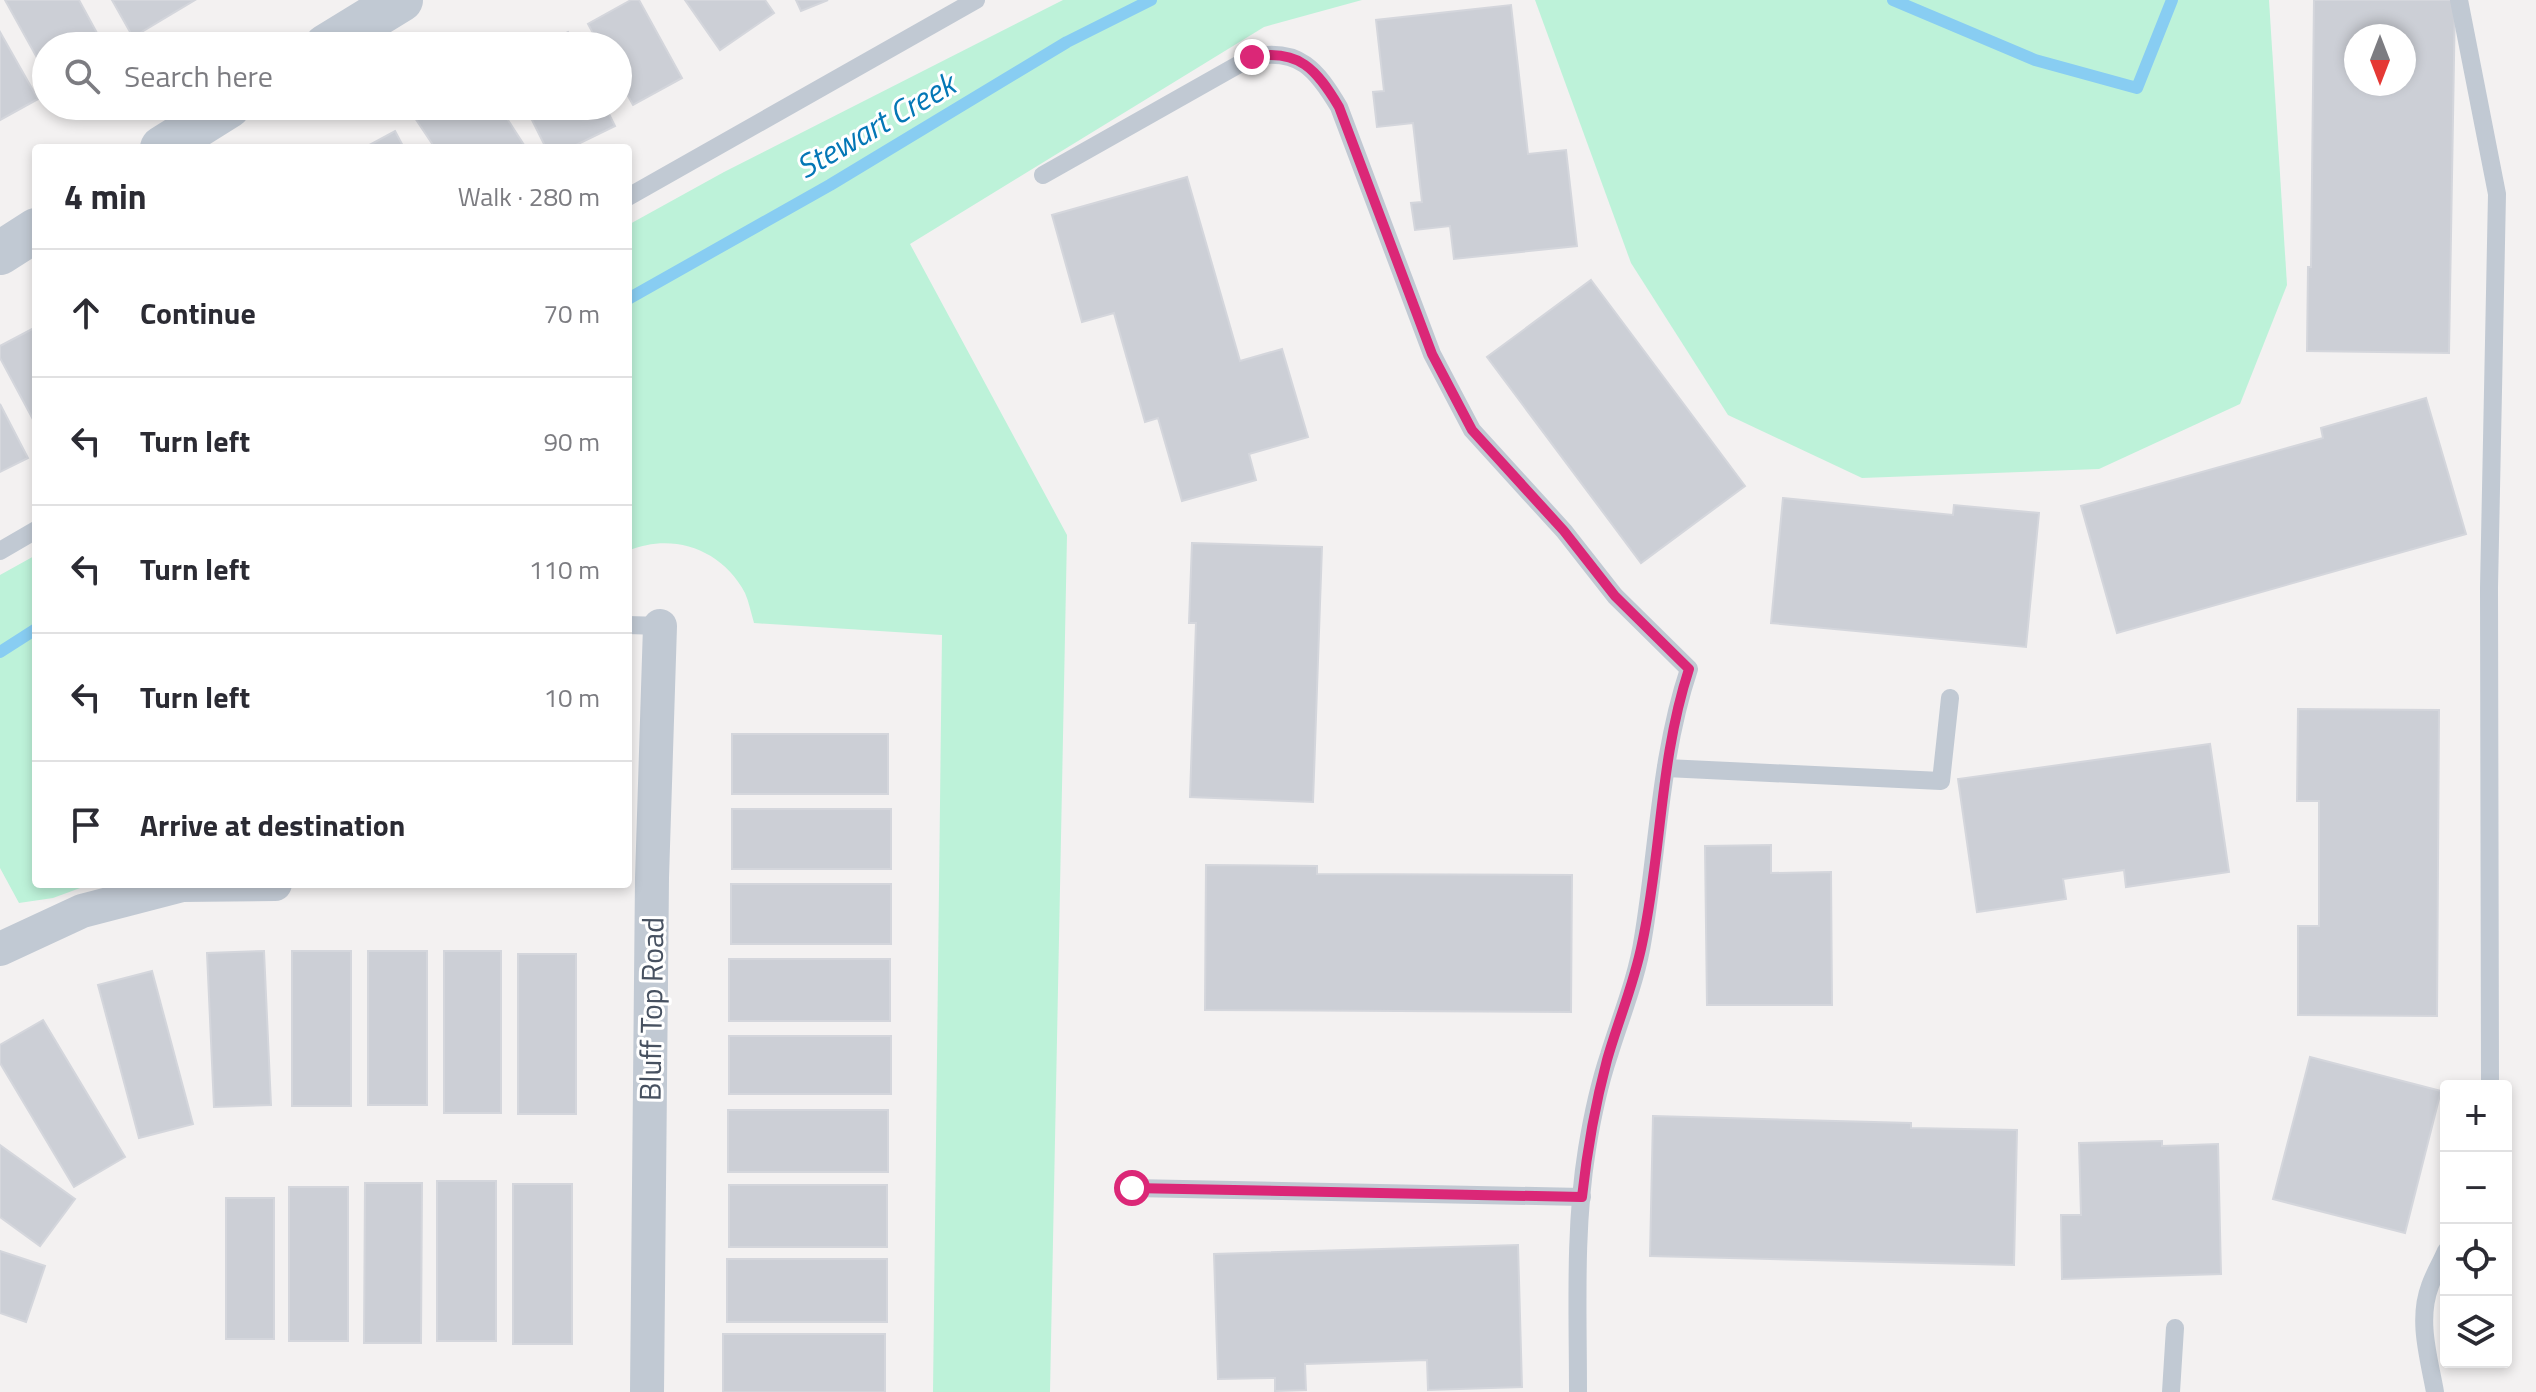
<!DOCTYPE html>
<meta charset="utf-8">
<style>
:root{--surface:#fff;--page:#f7f7f7;--text:#2b2b33;--muted:#7c7c81;--line:#e1e1e2}
body{margin:0;font-family:"Titillium Web",sans-serif;background:var(--page);color:var(--text)}
.controls{position:absolute;right:24px;bottom:24px;display:grid;overflow:hidden;border-radius:8px;box-shadow:0 4px 12px #0003}
.controls button{width:72px;height:72px;display:grid;place-items:center;padding:0;border:0;border-bottom:2px solid var(--line);background:var(--surface);color:var(--text);font:40px sans-serif}
.compass{position:absolute;left:2344px;top:24px;width:72px;height:72px;border-radius:50%;background:var(--surface);box-shadow:0 4px 12px #0003;rotate:180deg}
.stop{position:absolute;width:24px;height:24px;margin:-18px;border:6px solid #db2777;border-radius:50%;background:#fff}
.stop.end{background:#db2777;border-color:#fff;box-shadow:0 2px 8px #0008}
.list{margin:0;padding:0;list-style:none}
h2{display:flex;justify-content:space-between;align-items:center;height:104px;margin:0;padding:0 32px;font-size:34px}
h2 small{font-size:26px;font-weight:400;color:var(--muted)}
.list li{display:grid;grid-template-columns:52px 1fr auto;gap:24px;align-items:center;box-sizing:border-box;height:128px;padding:0 32px;border-top:2px solid var(--line)}
.list b{display:block;font-size:30px;white-space:nowrap}
.list em{font-size:26px;font-style:normal;color:var(--muted)}
.icon{flex:none;width:44px;height:44px;fill:none;stroke:currentColor;stroke-width:2;stroke-linecap:round;stroke-linejoin:round}
.map{position:relative;flex:none;width:2536px;height:1392px;overflow:hidden}
.search{position:absolute;background:var(--surface);box-shadow:0 4px 12px #0003;left:32px;top:32px;width:600px;height:88px;display:flex;align-items:center;gap:20px;box-sizing:border-box;padding:0 28px;border-radius:44px;color:var(--muted);font-size:30px}
.panel{position:absolute;background:var(--surface);box-shadow:0 4px 12px #0003;left:32px;top:144px;width:600px;height:744px;border-radius:8px}
.map>svg:first-child{display:block}
.green{fill:#bdf2d9}
.lines{fill:none;stroke-linecap:round;stroke-linejoin:round}
.stream{stroke:#88cdf2;stroke-width:12}
.building{fill:#cccfd6;stroke:#d4d6dc;stroke-width:2;fill-rule:evenodd}
.service{stroke:#c1c9d3;stroke-width:18}
.minor{stroke:#c1c9d3;stroke-width:34}
.tertiary{stroke:#c1c9d3;stroke-width:44}
.route{stroke:#db2777;stroke-width:10}
.labels{text-anchor:middle;dominant-baseline:central;stroke-width:6;stroke-linejoin:round;paint-order:stroke}
.street-label{font-size:30px;fill:#475160;stroke:#fff}
.water-label{font-size:32px;font-style:italic;fill:#0477b6;stroke:#fff}
</style>
<div class="map">
<svg width="2536" height="1392" viewBox="0 0 2536 1392">
<rect width="100%" height="100%" fill="#f3f1f1"/>
<!-- green -->
<g class="green">
<path d="M1063,0H1362L1264,27L910,244L1067,535L1050,1392H933L942,635L754,623C751,613 749,602 745,593C722,549 672,532 628,551V225L724,172Z"/>
<path d="M1535,0H2269L2287,285L2240,404L2099,469L1862,478L1728,415L1631,263Z"/>
<path d="M36,555V884H91L53,898L19,903L0,868V575Z"/>
</g>
<g class="lines">
<!-- stream -->
<g class="stream">
<path d="M1893,0L2035,60L2137,88L2172,0"/>
<path d="M628,299L830,185L1067,42L1151,0"/>
<path d="M0,652L36,629"/>
</g>
</g>
<!-- building -->
<g class="building">
<path d="M5,0H79L103,44L99,46H46V74Z"/>
<path d="M112,0H195L133,37Z"/>
<path d="M631,0H639L682,78L633,105L618,78V46H600L588,24Z"/>
<path d="M685,0H765L774,13L720,50Z"/>
<path d="M796,0H828L801,11Z"/>
<path d="M2314,0H2455L2449,353L2307,351L2308,267H2311ZM2356,36H2404V84H2356Z"/>
<path d="M1511,5L1528,154L1566,150L1577,246L1454,259L1450,226L1415,230L1411,203L1422,202L1413,123L1377,127L1373,92L1384,91L1376,20Z"/>
<path d="M0,32L38,99L0,120Z"/>
<path d="M568,32L575,46H540Z"/>
<path d="M433,106H499L526,148H435L415,118Z"/>
<path d="M525,106H605L615,126L570,148H546Z"/>
<path d="M395,131L404,148H364Z"/>
<path d="M1187,177L1240,361L1282,349L1308,437L1249,454L1256,480L1182,501L1158,418L1145,422L1114,313L1082,322L1052,215Z"/>
<path d="M1591,280L1745,486L1641,563L1487,357Z"/>
<path d="M36,327V425L0,358V346Z"/>
<path d="M2426,398L2466,534L2117,633L2081,506L2323,438L2321,428Z"/>
<path d="M0,404L28,458L0,472Z"/>
<path d="M1783,498L1953,515L1954,505L2039,513L2026,647L1771,623Z"/>
<path d="M1192,543L1322,547L1313,802L1190,797L1196,623H1189Z"/>
<path d="M2298,709L2439,710L2437,1016L2298,1015V926H2319V801H2297Z"/>
<rect x="732" y="734" width="156" height="60"/>
<path d="M2210,744L2229,872L2126,887L2124,870L2063,879L2066,899L1977,912L1958,779Z"/>
<rect x="732" y="809" width="159" height="60"/>
<path d="M1771,845V873L1831,872L1832,1005H1707L1705,846Z"/>
<path d="M1206,865L1317,866V874L1572,875L1571,1012L1205,1010Z"/>
<rect x="731" y="884" width="160" height="60"/>
<path d="M264,951L271,1105L214,1107L207,953Z"/>
<rect x="292" y="951" width="59" height="155"/>
<rect x="368" y="951" width="59" height="154"/>
<rect x="444" y="951" width="57" height="162"/>
<rect x="518" y="954" width="58" height="160"/>
<rect x="729" y="959" width="161" height="62"/>
<path d="M152,971L193,1124L139,1138L98,985Z"/>
<path d="M43,1020L125,1157L74,1187L0,1063V1045Z"/>
<rect x="729" y="1036" width="162" height="58"/>
<path d="M2310,1057L2441,1091L2405,1233L2273,1199Z"/>
<rect x="728" y="1110" width="160" height="62"/>
<path d="M1653,1116L1911,1123V1128L2017,1130L2014,1265L1650,1256Z"/>
<path d="M2162,1141V1146L2218,1144L2221,1274L2062,1279L2061,1215H2081L2079,1143Z"/>
<path d="M0,1145L75,1199L40,1246L0,1217Z"/>
<rect x="437" y="1181" width="59" height="160"/>
<path d="M365,1183H422L421,1343H364Z"/>
<rect x="513" y="1184" width="59" height="160"/>
<rect x="729" y="1185" width="158" height="62"/>
<rect x="289" y="1187" width="59" height="154"/>
<rect x="226" y="1198" width="48" height="141"/>
<path d="M1518,1245L1522,1387L1428,1390L1427,1360L1305,1364L1306,1390L1275,1391V1378L1218,1379L1214,1254Z"/>
<path d="M0,1251L45,1266L26,1322L0,1313Z"/>
<rect x="727" y="1259" width="160" height="63"/>
<rect x="723" y="1334" width="162" height="58"/>
</g>
<g class="lines">
<!-- service -->
<g class="service">
<path d="M2459,0L2497,194L2489,588L2490,1086"/>
<path d="M1043,175L1252,57C1299,47 1317,70 1339,107L1432,354L1472,430L1564,531L1615,596L1689,669C1660,756 1658,848 1643,938C1637,978 1621,1016 1609,1055C1599,1085 1592,1118 1587,1149C1574,1229 1578,1312 1578,1392"/>
<path d="M628,197L976,0"/>
<path d="M0,551L36,530"/>
<path d="M628,625L660,626"/>
<path d="M1666,768L1941,781L1950,698"/>
<path d="M1132,1188L1582,1197"/>
<path d="M2171,1392L2175,1328"/>
<path d="M2435,1392C2429,1358 2417,1320 2430,1286C2434,1274 2441,1263 2446,1251"/>
</g>
<!-- minor -->
<g class="minor">
<path d="M0,949L82,911L182,885L275,884"/>
<path d="M647,1392L652,878L660,626"/>
</g>
<!-- tertiary -->
<g class="tertiary">
<path d="M326,46L401,0"/>
<path d="M162,148L229,106"/>
<path d="M0,253L36,230"/>
</g>
</g>
<g class="lines">
<!-- route -->
<path class="route" d="M1132,1188L1582,1197C1587,1151 1595,1105 1607,1060C1618,1021 1634,984 1642,944C1662,852 1659,761 1689,669L1615,596L1564,531L1472,430L1432,354L1339,107C1317,70 1299,48 1252,57"/>
</g>
<g class="labels">
<!-- street labels -->
<g class="street-label">
<text transform="translate(651 1009) rotate(-89)">Bluff Top Road</text>
</g>
<!-- water labels -->
<g class="water-label">
<text transform="translate(875 125) rotate(-30)">Stewart Creek</text>
</g>
</g>
</svg>
<div class="controls">
<button>+</button>
<button>−</button>
<button><svg class="icon" aria-label="locate" viewBox="0 0 24 24"><circle cx="12" cy="12" r="6"/><path d="M12 2v4M12 18v4M2 12h4M18 12h4"/></svg></button>
<button><svg class="icon" aria-label="layers" viewBox="0 0 24 24"><path d="M12 4l9 5-9 5-9-5zM3 14l9 5 9-5"/></svg></button>
</div>
<svg class="compass" viewBox="-18 -18 36 36"><path d="M0-13l5 13h-10z" fill="#e53935"/><path d="M0 13l5-13h-10z" fill="#7c7c81"/></svg>
<div class="stop" style="left:1132px;top:1188px"></div>
<div class="stop end" style="left:1252px;top:57px"></div>
<div class="search"><svg class="icon" aria-label="search" viewBox="0 0 24 24"><circle cx="10" cy="10" r="6"/><path d="M15 15l6 6"/></svg>Search here</div>
<section class="panel">
<h2>4 min<small>Walk · 280 m</small></h2>
<ul class="list">
<li><svg class="icon" aria-label="ahead" viewBox="0 0 24 24"><path d="M12 20V5M6 11l6-6 6 6"/></svg><div><b>Continue</b></div><em>70 m</em></li>
<li><svg class="icon" aria-label="left" viewBox="0 0 24 24"><path d="M17 20v-9H6M10 6l-5 5 5 5"/></svg><div><b>Turn left</b></div><em>90 m</em></li>
<li><svg class="icon" aria-label="left" viewBox="0 0 24 24"><path d="M17 20v-9H6M10 6l-5 5 5 5"/></svg><div><b>Turn left</b></div><em>110 m</em></li>
<li><svg class="icon" aria-label="left" viewBox="0 0 24 24"><path d="M17 20v-9H6M10 6l-5 5 5 5"/></svg><div><b>Turn left</b></div><em>10 m</em></li>
<li><svg class="icon" aria-label="arrive" viewBox="0 0 24 24"><path d="M6 21V4h12l-3 4 3 4H6"/></svg><div><b>Arrive at destination</b></div></li>
</ul>
</section>
</div>
